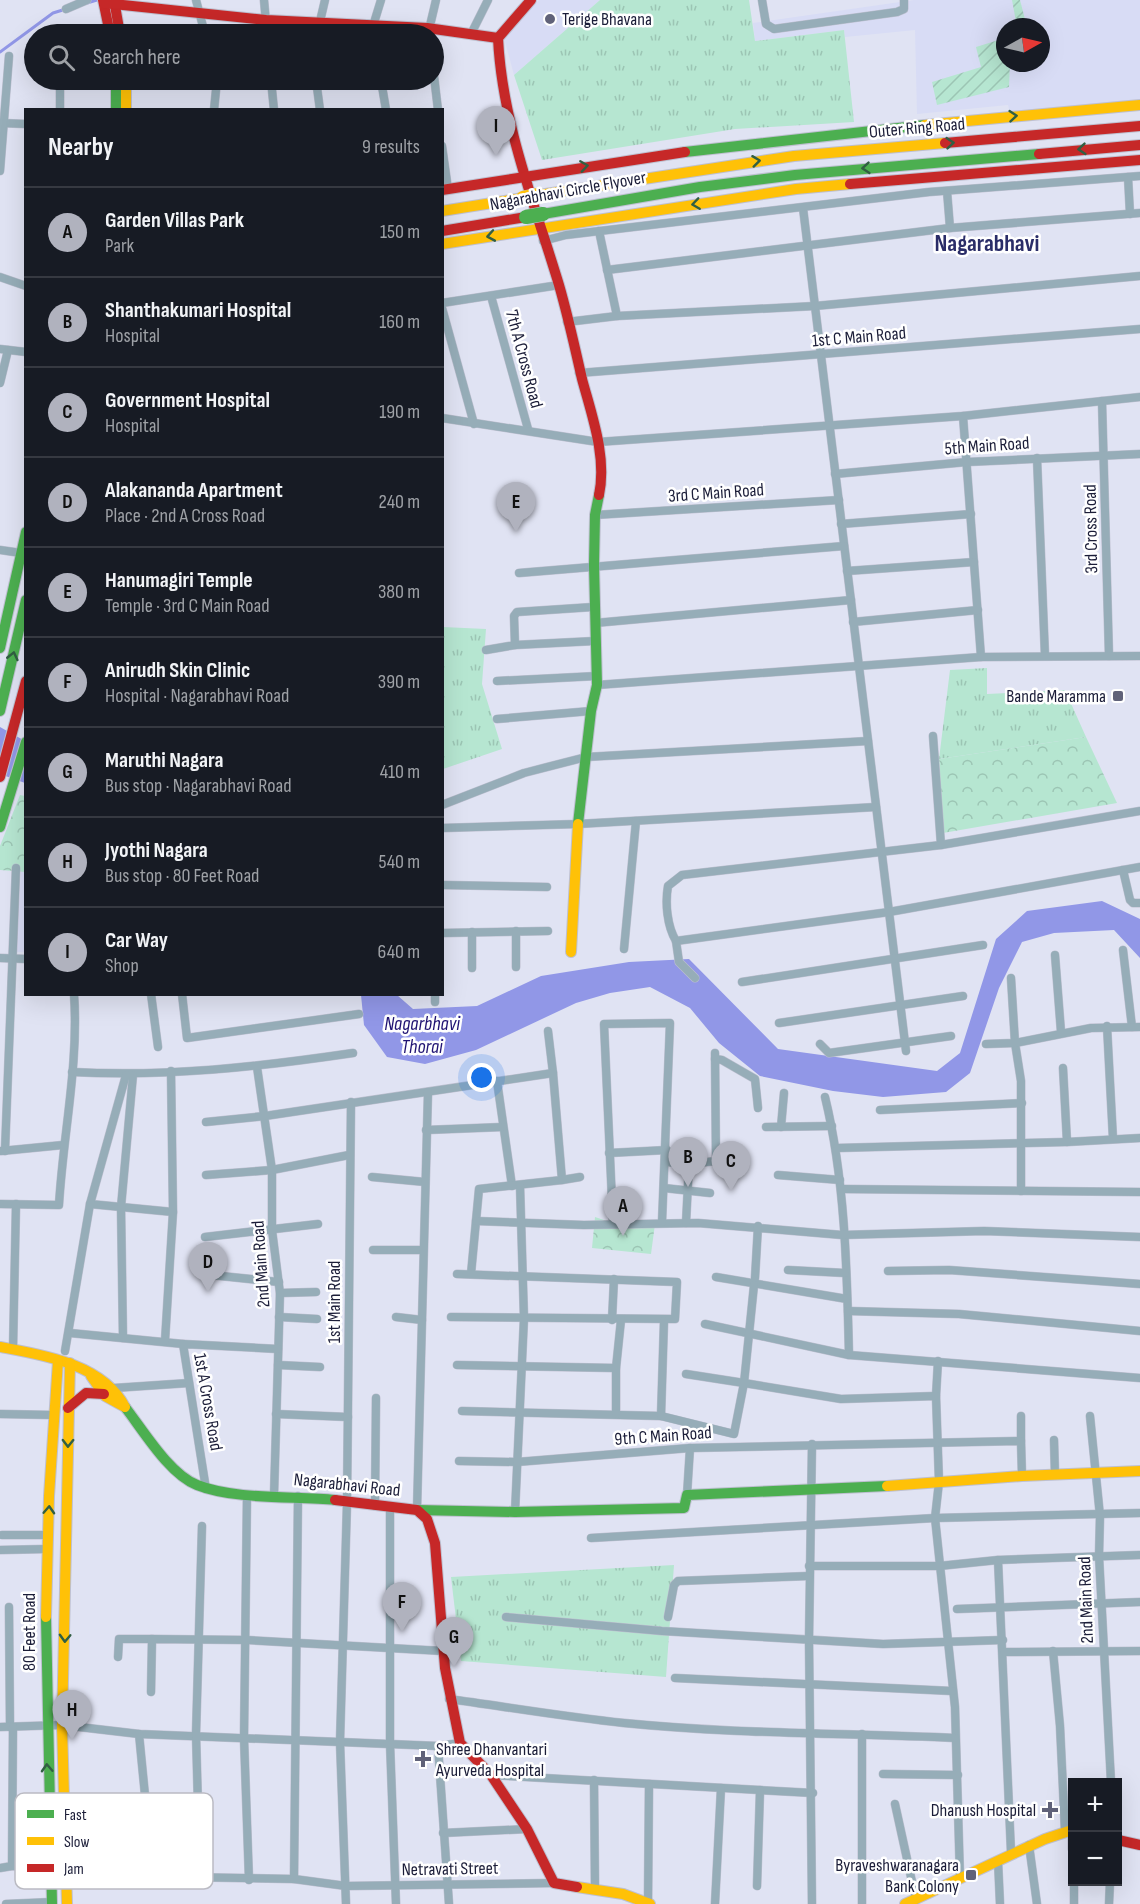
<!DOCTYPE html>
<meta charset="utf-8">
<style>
:root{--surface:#171b24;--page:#242831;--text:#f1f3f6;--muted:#9ea1a6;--line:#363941;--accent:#b0b2be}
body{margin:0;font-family:"Sofia Sans Condensed",sans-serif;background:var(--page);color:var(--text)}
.controls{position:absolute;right:18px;bottom:18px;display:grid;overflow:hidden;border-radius:0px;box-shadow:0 6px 24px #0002}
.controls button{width:54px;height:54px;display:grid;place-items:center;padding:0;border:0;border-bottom:2px solid var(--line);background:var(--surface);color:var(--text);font:30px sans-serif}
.compass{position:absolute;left:996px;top:18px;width:54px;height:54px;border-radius:50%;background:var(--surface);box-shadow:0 6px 24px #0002;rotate:82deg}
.you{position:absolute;left:482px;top:1078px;width:21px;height:21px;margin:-15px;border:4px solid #fff;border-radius:50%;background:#1a73e8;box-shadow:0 0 0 9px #1a73e833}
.badge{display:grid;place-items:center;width:39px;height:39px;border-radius:50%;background:var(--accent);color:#111;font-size:20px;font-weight:700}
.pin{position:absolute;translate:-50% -50px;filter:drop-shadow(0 2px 3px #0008)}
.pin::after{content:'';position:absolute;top:32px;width:21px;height:18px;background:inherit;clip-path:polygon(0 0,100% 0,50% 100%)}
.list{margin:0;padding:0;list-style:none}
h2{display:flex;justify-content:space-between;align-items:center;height:78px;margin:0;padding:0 24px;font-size:26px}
h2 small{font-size:20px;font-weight:400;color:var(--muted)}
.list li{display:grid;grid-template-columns:39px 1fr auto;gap:18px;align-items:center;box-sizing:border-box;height:90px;padding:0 24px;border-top:2px solid var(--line)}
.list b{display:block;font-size:22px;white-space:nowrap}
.list p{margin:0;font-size:20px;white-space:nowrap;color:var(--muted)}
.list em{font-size:20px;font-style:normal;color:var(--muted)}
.icon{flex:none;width:33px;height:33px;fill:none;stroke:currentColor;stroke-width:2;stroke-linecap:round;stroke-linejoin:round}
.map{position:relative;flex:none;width:1140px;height:1904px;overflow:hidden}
.search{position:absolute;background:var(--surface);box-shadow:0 6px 24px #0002;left:24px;top:24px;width:420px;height:66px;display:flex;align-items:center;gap:15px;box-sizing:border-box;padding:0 21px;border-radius:33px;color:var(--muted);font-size:22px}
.panel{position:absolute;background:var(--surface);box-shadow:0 6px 24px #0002;left:24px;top:108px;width:420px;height:888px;border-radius:0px}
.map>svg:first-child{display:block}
.built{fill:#d8dcf5;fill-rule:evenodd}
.grass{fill:url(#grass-tufts)}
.park{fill:url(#park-crowns)}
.garden{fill:url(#garden-furrows)}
.water{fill:#9197e7}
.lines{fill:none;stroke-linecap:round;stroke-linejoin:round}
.stream{stroke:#9197e7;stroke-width:3}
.street-casing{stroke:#bec0d0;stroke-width:9}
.fast-casing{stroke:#bec0d0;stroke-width:12}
.slow-casing{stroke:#bec0d0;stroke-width:12}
.jam-casing{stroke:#bec0d0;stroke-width:12}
.street{stroke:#96adb8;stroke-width:8}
.fast{stroke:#4caf50;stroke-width:10}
.slow{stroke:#ffc107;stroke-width:10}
.jam{stroke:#c62828;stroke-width:10}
.fast-bridge-casing{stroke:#bec0d0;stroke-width:15;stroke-linecap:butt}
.slow-bridge-casing{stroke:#bec0d0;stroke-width:15;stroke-linecap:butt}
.fast-bridge{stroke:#4caf50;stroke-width:14}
.slow-bridge{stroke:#ffc107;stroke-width:14}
.oneway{stroke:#315f43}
.poi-dot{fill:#606279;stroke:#fff;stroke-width:2}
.labels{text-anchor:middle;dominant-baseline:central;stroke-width:5;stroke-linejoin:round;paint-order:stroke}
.poi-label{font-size:18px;fill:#1b1d38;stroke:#fff;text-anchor:end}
.street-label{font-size:18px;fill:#1b1d38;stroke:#fff}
.water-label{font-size:20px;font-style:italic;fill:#201373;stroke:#fff}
.district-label{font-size:24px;font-weight:bold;fill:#2a2d68;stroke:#fff}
.key{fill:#fff;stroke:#bbbbc3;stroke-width:1.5}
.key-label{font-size:16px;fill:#1b1d38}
</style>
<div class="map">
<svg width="1140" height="1904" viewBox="0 0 1140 1904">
<defs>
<pattern id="grass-tufts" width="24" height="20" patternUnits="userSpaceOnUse" patternTransform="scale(1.5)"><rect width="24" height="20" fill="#b6e6d1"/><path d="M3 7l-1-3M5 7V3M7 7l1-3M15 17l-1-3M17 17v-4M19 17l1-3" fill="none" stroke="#9cc5b4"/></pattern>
<pattern id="park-crowns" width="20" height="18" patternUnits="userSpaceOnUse" patternTransform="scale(1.5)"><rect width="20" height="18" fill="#b6e6d1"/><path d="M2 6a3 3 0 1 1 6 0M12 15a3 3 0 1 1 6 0" fill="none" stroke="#9cc5b4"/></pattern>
<pattern id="garden-furrows" width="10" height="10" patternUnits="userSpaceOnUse" patternTransform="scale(1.5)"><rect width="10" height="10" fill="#b6e6d1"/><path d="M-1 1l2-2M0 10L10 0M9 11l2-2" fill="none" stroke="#9cc5b4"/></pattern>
</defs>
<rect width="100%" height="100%" fill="#e0e3f3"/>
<!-- built -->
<g class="built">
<path d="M539,0H600L514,75L504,38Z"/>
<path d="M914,0H1140V101L1010,113L1008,105L917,114L915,30L845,37L844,30L755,41L753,23ZM1005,27H1041V63H1005Z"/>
<path d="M21,871L25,872V952H16Z"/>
</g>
<!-- grass -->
<g class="grass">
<path d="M600,0H749L755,41L844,30L854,122L735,129L542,160L514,75Z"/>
<path d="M443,627L486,629L482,684L502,749L443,769Z"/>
<path d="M987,668V694L1065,690L1086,737L939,759L950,670Z"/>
<path d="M674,1565L666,1677L461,1661L451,1577Z"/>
</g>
<!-- park -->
<g class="park">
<path d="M1086,737L1117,803L943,833L939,759Z"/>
<path d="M20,795L25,796V872L0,870V846Z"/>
<path d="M595,1217L613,1223L655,1224L651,1254L592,1248Z"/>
</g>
<!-- garden -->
<g class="garden">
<path d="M1012,0H1020L1027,27H1017Z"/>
<path d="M1005,38V63H1010L1009,87L937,105L932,82L981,67L976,47Z"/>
</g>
<!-- water -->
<g class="water">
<path d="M0,727L25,741V783L0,774Z"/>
<path d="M1102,901L1140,919V958L1114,930L1054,933L1022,942L999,988L970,1073L946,1092L883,1097L833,1091L760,1076L719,1043L690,1008L650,987L610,993L576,1003L476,1050L425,1064L387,1057L364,1025L361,995H397L413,1009L477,1006L541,976L629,962L689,959L778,1049L937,1071L960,1053L996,939L1027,911Z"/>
</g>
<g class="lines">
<!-- stream -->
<g class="stream">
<path d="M87,3L97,0"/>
<path d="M0,52L53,13L66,9"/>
</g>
<defs>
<g id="street">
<path d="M196,0L205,34"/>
<path d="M264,0L267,34"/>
<path d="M762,0L766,24L774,29L897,12L904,9V0"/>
<path d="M66,9L87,0"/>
<path d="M317,34L325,0"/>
<path d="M374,34L373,26L381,0"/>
<path d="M428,34L436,0"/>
<path d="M471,34L488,0"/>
<path d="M434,76L438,110"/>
<path d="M60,80V110"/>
<path d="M271,80L274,110"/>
<path d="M316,80L320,110"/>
<path d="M381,80L386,110"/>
<path d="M214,110L217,80"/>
<path d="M1,123L26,124"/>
<path d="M442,146L448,189"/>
<path d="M0,171L9,56"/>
<path d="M1128,177L1130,214"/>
<path d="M947,191L950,228"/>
<path d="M803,208L906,1051"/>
<path d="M599,231L617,316"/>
<path d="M543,241L566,235L929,192L1140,176"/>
<path d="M607,270L950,228L1140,213"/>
<path d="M0,277L26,286"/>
<path d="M491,296L528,429"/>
<path d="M442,303L559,285"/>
<path d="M442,308L474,424"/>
<path d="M567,322L617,316L815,306L1140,276"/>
<path d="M0,349L26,352"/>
<path d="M579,373L1140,329"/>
<path d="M0,383L8,350"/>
<path d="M1102,401L1109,656"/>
<path d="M963,416L981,657"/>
<path d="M442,418L598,442L963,416L1140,397"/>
<path d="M1037,458L1045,656"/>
<path d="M835,474L967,462L1140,454"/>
<path d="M595,515L839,500"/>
<path d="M841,524L971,514"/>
<path d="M0,550L21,553"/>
<path d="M847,571L974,562"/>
<path d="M519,573L844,546"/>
<path d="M853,622L978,610"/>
<path d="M595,623L851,600"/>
<path d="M515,645L595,641"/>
<path d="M486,650L515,645L514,616L517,612L593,607"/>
<path d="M497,681L597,676"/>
<path d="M597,685L981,657L1140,656"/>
<path d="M497,719L591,711"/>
<path d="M933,736L941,845"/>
<path d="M442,805L524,773L586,757L868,741"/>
<path d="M1140,811L941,845L682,875L668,886C665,903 667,926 676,941L889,912L1140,867"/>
<path d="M442,828L578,824L876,807"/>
<path d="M1123,870L1130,900L1133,903H1140"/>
<path d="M442,885L547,887"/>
<path d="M472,932V968"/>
<path d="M442,933L548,931"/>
<path d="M676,941L679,962L695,978"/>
<path d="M624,949L636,821"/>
<path d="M1123,950L1132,1027"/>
<path d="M1055,955L1061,1032"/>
<path d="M0,958L26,959"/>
<path d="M516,967V931"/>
<path d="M1011,978L1015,1043L1021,1081V1191"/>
<path d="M742,982L983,945"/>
<path d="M151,994L158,1047"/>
<path d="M182,994L187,1038L359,1014"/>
<path d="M435,994V1002"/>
<path d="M779,1023L963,996"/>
<path d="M1107,1026L1113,1139"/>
<path d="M548,1031L553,1073"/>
<path d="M820,1044L829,1053L951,1036"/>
<path d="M986,1044L1015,1043L1091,1028L1140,1027"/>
<path d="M715,1059L722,1060L755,1079L758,1108"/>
<path d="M257,1067L272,1170V1230L280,1293L274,1495"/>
<path d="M1063,1068L1067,1142L1140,1138"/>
<path d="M72,1072C167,1077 258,1067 353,1053"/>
<path d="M497,1081L512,1186"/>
<path d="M825,1097C845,1179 847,1269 849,1355"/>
<path d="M880,1110L1022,1103"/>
<path d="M206,1122L265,1116L553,1073L562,1180L479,1189L471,1274"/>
<path d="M766,1127L832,1126"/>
<path d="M781,1127L784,1093"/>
<path d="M426,1130L503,1127"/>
<path d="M837,1148L1067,1142"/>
<path d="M1,1151L63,1145"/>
<path d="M5,1151L16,868"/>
<path d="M609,1153L667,1150"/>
<path d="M666,1162L689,1164L716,1161L715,1053"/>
<path d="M206,1175L272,1170L349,1155"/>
<path d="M778,1175L840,1180"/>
<path d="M372,1177L425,1182"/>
<path d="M562,1180L580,1177"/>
<path d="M664,1188L710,1193"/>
<path d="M842,1189L1140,1192"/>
<path d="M0,1204L59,1205C63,1135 79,1064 74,994"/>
<path d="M90,1204L173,1212"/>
<path d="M476,1221L584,1225L698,1223L842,1235L984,1231L1140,1237"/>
<path d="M613,1223L604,1024L670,1023L662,1222"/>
<path d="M686,1223L689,1164"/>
<path d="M205,1237L318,1224"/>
<path d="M373,1250H423"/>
<path d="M788,1270L845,1273"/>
<path d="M888,1271L949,1270L1140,1284"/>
<path d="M211,1275L279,1282"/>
<path d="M716,1277L847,1299"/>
<path d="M755,1278L758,1226"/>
<path d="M280,1293L316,1292"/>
<path d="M848,1311L959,1314L1140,1331"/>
<path d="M279,1317L317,1319"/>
<path d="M396,1317L422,1320"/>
<path d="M451,1317L675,1319L677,1282L457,1274"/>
<path d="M612,1320L614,1279"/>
<path d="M705,1324L849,1355L1140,1378"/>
<path d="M70,1333L183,1344"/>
<path d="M123,1338L121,1207L133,1075"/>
<path d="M165,1341L173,1212L171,1071"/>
<path d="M13,1350L16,1204"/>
<path d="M65,1351L90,1204L126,1075"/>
<path d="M278,1365L320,1367"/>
<path d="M457,1365L616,1368"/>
<path d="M686,1374L744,1383L754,1285"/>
<path d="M114,1388L189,1383"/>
<path d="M936,1396L938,1361"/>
<path d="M462,1411L661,1416L734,1434L744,1383L841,1399L936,1396L939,1482L935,1518L955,1707L960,1878"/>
<path d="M0,1414L54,1415"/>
<path d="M276,1414L348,1417"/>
<path d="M616,1414V1368L621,1320"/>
<path d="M661,1416L664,1321"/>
<path d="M1090,1416L1100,1516L1099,1556L1111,1782"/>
<path d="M1054,1440L1055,1475"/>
<path d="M1021,1441V1416"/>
<path d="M812,1444L809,1640L812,1904"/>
<path d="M459,1461L517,1462L690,1448L1021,1441L1022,1476"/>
<path d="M206,1489L183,1344L278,1349"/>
<path d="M247,1495L244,1738L249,1880"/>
<path d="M687,1495L690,1448"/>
<path d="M375,1506L376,1398"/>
<path d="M390,1508V1743L396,1904"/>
<path d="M417,1510L428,1092"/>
<path d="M515,1512L524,1318L520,1185"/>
<path d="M2,1535H47"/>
<path d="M591,1538L935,1518L1140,1513"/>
<path d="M0,1550L47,1549"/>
<path d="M998,1560L1140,1555"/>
<path d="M809,1566H939L998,1560L1011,1852"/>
<path d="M9,1607L10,1727"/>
<path d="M957,1609L1140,1602"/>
<path d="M506,1617L662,1631L883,1644L1003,1640"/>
<path d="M668,1617L674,1585L678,1581L809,1576"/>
<path d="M1053,1651L1060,1726L1065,1831"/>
<path d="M1004,1652L1140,1651"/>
<path d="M118,1657L119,1639H152"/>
<path d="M675,1678L952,1691"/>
<path d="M151,1692L152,1639L247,1640L443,1651"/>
<path d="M449,1699C507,1707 566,1717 624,1723C735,1734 845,1733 955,1738"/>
<path d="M0,1727L62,1725L139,1734L438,1746L460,1743"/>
<path d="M139,1734L153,1877"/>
<path d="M862,1734V1904"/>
<path d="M438,1746L449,1904"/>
<path d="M883,1774L958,1775"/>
<path d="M491,1775L813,1793"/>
<path d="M594,1780L595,1888"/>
<path d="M895,1804L916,1900"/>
<path d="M65,1821H115"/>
<path d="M1072,1830V1849"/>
<path d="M443,1833L527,1829"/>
<path d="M1029,1845L1037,1904"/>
<path d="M998,1861L1000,1904"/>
<path d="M12,1866L51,1869L66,1875L294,1879L346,1886L554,1883"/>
<path d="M0,1868L12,1866L13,1727"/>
<path d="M200,1879L196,1734L202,1526"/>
<path d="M294,1879L298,1496"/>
<path d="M1074,1882V1904"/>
<path d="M757,1886L760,1790"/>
<path d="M6,1904L52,1902"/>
<path d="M346,1904L340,1742L347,1503L351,1102"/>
<path d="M648,1904L649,1784"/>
<path d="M715,1904L721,1788"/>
<path d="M1109,1904L1110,1882"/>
</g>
<g id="fast">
<path d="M116,80V110"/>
<path d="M685,152L925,125"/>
<path d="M543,214L700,187L795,175L1039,154"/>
<path d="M0,648L26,532"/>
<path d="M0,711L26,600"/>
<path d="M578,824L591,711L597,685L594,565L595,515L599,495"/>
<path d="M0,827L26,742"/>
<path d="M125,1407C143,1430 169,1474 197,1485C235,1500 294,1496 335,1500"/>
<path d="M417,1510L515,1512L684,1508L687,1495L887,1486"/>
<path d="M46,1617L52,1904"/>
</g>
<g id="slow">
<path d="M126,80V110"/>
<path d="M925,125L1140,105"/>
<path d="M539,195L794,156L945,143"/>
<path d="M442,211L523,198"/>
<path d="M442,244L796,189L850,184"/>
<path d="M571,952L578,824"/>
<path d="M0,1347C43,1355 103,1364 125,1407L105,1396L91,1376"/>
<path d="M887,1486L1022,1476L1140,1471"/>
<path d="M46,1617L49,1496L58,1361"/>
<path d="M577,1887L623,1894L650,1904"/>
<path d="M67,1904L62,1725L70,1363"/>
<path d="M905,1904L1045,1839L1072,1830"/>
</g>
<g id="jam">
<path d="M103,0L110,34"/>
<path d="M114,0L120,34"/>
<path d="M531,0L498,38C502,123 535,205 559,285C568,316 575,348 582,379C592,416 607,457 599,495"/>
<path d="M104,3L266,20L427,28L498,38"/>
<path d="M945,143L1140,126"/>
<path d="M1039,154L1140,145"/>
<path d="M850,184L1140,160"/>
<path d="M442,190L685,152"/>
<path d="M442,231L526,217"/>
<path d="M0,777L26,681"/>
<path d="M68,1408L86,1393L104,1394"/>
<path d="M335,1500L417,1510L427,1519L435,1543L445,1668L460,1743L491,1775L527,1829L554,1883L577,1887"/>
<path d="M1118,1840L1140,1845"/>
</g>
</defs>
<!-- street casing -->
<use href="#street" class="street-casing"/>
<!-- fast casing -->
<use href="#fast" class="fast-casing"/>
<!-- slow casing -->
<use href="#slow" class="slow-casing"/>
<!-- jam casing -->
<use href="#jam" class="jam-casing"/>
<!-- street -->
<use href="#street" class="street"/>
<!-- fast -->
<use href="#fast" class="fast"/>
<!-- slow -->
<use href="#slow" class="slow"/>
<!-- jam -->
<use href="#jam" class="jam"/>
<defs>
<path id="fast-bridge" d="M526,217L543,214"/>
<path id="slow-bridge" d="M523,198L539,195"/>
</defs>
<!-- fast-bridge casing -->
<use href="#fast-bridge" class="fast-bridge-casing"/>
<!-- slow-bridge casing -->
<use href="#slow-bridge" class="slow-bridge-casing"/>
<!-- fast-bridge -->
<use href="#fast-bridge" class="fast-bridge"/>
<!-- slow-bridge -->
<use href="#slow-bridge" class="slow-bridge"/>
</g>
<!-- one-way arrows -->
<defs><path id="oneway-chevron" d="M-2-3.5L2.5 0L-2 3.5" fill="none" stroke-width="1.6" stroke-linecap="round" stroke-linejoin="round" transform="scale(1.5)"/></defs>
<g class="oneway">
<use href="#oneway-chevron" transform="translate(1013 116) rotate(-5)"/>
<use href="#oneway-chevron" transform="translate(950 143) rotate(-5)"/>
<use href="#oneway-chevron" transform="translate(1082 149) rotate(175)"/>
<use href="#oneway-chevron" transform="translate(756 161) rotate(-7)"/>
<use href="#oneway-chevron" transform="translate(584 166) rotate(-8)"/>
<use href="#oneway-chevron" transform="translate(866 168) rotate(175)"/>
<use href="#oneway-chevron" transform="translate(696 204) rotate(172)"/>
<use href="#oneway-chevron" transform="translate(491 236) rotate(170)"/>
<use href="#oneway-chevron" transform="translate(13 656) rotate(-77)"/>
<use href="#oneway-chevron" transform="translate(68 1443) rotate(91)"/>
<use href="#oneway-chevron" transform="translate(49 1510) rotate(-87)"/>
<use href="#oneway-chevron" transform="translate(65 1638) rotate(92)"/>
<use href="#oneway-chevron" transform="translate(47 1768) rotate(-93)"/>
</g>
<!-- markers -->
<g class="poi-dot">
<circle cx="550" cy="19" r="6"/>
<rect x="1112" y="690" width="12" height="12" rx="3"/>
<path d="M420 1750h6v6h6v6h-6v6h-6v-6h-6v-6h6z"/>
<path d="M1047 1801h6v6h6v6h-6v6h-6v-6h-6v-6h6z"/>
<rect x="965" y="1869" width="12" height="12" rx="3"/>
</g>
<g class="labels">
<!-- poi labels -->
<g class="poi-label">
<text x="562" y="19" text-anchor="start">Terige Bhavana</text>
<text x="1106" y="696">Bande Maramma</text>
<text x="436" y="1749" text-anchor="start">Shree Dhanvantari<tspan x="436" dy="21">Ayurveda Hospital</tspan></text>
<text x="1036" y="1810">Dhanush Hospital</text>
<text x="959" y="1865">Byraveshwaranagara<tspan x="959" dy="21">Bank Colony</tspan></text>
</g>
<!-- street labels -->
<g class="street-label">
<text transform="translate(917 128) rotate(-5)">Outer Ring Road</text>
<text transform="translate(568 191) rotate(-10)">Nagarabhavi Circle Flyover</text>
<text transform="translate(859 337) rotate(-5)">1st C Main Road</text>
<text transform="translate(524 359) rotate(75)">7th A Cross Road</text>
<text transform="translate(987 446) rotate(-4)">5th Main Road</text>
<text transform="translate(716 493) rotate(-4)">3rd C Main Road</text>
<text transform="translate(1091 529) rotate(-91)">3rd Cross Road</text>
<text transform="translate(261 1264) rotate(-94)">2nd Main Road</text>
<text transform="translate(334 1302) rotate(-90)">1st Main Road</text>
<text transform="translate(208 1402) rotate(80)">1st A Cross Road</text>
<text transform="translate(663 1436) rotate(-4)">9th C Main Road</text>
<text transform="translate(347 1485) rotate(6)">Nagarabhavi Road</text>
<text transform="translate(1086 1600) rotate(-92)">2nd Main Road</text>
<text transform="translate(29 1632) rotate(-90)">80 Feet Road</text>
<text transform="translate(450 1869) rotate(-1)">Netravati Street</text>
</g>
<!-- water labels -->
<g class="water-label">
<text x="422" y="1024">Nagarbhavi<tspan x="422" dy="23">Thorai</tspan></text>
</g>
<!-- district labels -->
<g class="district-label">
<text x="987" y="243">Nagarabhavi</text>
</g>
</g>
<!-- legend -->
<rect x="15" y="1793" width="198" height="96" rx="9" class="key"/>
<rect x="27" y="1810" width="27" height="8" fill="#4caf50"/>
<rect x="27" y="1837" width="27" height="8" fill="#ffc107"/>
<rect x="27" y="1864" width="27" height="8" fill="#c62828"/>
<g class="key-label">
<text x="64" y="1820">Fast</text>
<text x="64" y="1847">Slow</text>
<text x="64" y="1874">Jam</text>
</g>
</svg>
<div class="controls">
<button>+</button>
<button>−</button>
</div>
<svg class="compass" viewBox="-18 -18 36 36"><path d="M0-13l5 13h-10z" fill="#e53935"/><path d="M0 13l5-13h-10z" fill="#9ea1a6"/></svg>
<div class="you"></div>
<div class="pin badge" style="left:623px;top:1236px">A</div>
<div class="pin badge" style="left:688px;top:1187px">B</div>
<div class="pin badge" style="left:731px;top:1191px">C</div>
<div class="pin badge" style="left:208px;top:1292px">D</div>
<div class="pin badge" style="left:516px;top:532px">E</div>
<div class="pin badge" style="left:402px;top:1632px">F</div>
<div class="pin badge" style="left:454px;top:1667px">G</div>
<div class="pin badge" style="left:72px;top:1740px">H</div>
<div class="pin badge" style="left:496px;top:156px">I</div>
<div class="search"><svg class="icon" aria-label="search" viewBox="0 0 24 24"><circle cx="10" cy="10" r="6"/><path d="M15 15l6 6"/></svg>Search here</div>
<section class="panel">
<h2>Nearby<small>9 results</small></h2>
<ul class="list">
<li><span class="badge">A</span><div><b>Garden Villas Park</b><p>Park</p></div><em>150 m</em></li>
<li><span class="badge">B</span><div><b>Shanthakumari Hospital</b><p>Hospital</p></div><em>160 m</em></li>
<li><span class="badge">C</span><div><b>Government Hospital</b><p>Hospital</p></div><em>190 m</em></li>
<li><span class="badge">D</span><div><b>Alakananda Apartment</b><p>Place · 2nd A Cross Road</p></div><em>240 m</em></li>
<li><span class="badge">E</span><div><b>Hanumagiri Temple</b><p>Temple · 3rd C Main Road</p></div><em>380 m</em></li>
<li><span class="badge">F</span><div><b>Anirudh Skin Clinic</b><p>Hospital · Nagarabhavi Road</p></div><em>390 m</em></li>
<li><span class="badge">G</span><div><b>Maruthi Nagara</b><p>Bus stop · Nagarabhavi Road</p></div><em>410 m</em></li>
<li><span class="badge">H</span><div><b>Jyothi Nagara</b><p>Bus stop · 80 Feet Road</p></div><em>540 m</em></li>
<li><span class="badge">I</span><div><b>Car Way</b><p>Shop</p></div><em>640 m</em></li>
</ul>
</section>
</div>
